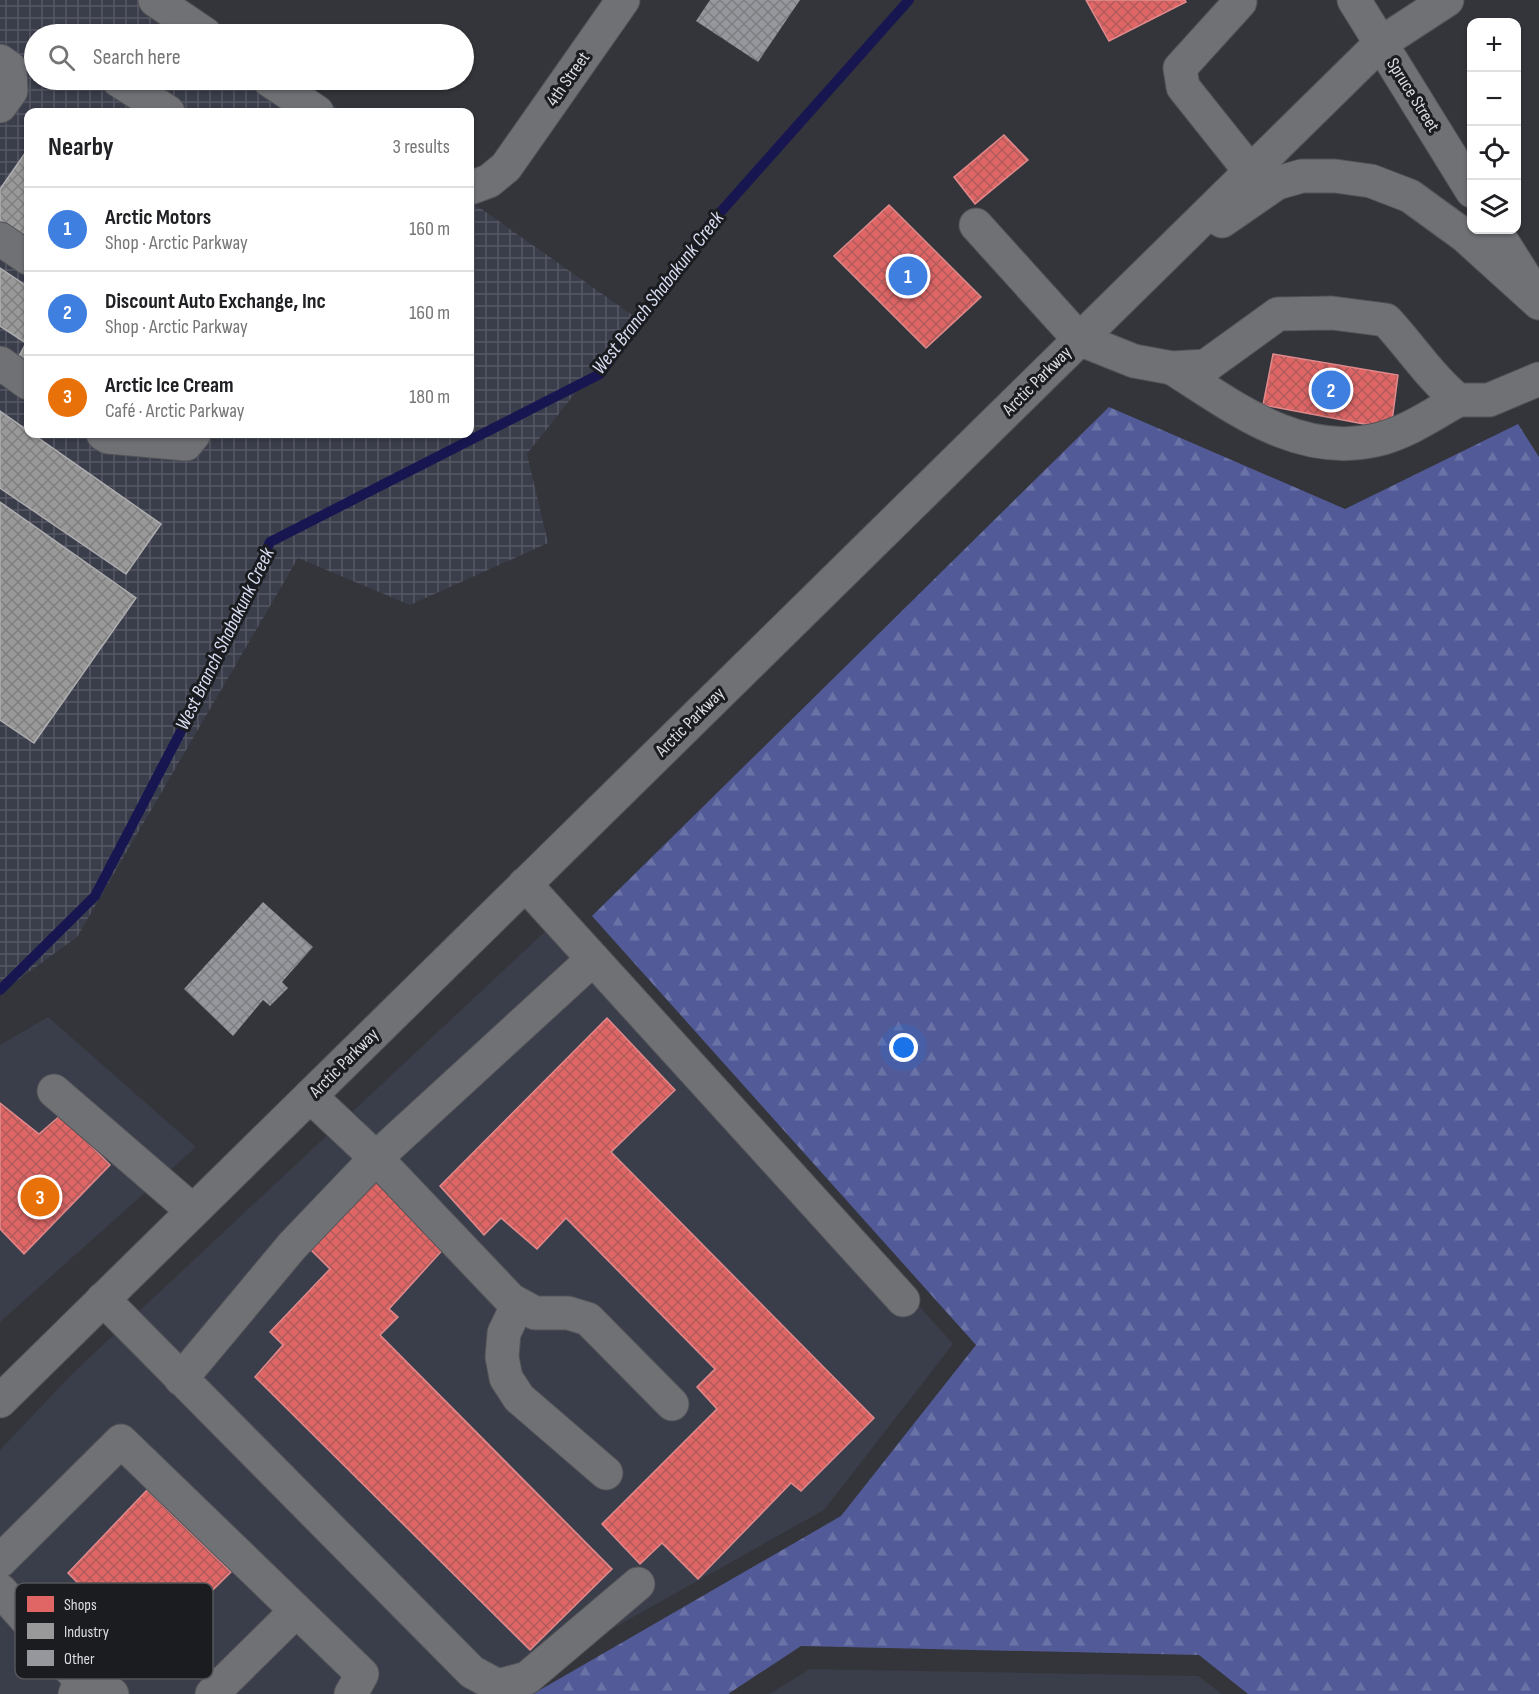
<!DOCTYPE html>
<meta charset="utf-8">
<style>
:root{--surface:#fff;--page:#f2f2f2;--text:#202124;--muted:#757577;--line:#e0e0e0;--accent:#0f766e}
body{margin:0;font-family:"Sofia Sans Condensed",sans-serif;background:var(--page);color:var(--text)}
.controls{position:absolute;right:18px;top:18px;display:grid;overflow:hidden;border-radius:12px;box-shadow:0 2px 4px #0004}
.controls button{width:54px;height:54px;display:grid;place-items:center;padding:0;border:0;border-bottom:2px solid var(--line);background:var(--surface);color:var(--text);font:30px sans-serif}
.you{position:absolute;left:904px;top:1048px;width:21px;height:21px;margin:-15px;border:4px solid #fff;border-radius:50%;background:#1a73e8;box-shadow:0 0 0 9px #1a73e833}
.badge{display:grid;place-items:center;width:39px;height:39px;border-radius:50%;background:var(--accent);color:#fff;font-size:20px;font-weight:700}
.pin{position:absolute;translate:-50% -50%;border:3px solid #fff;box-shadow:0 2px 6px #0006}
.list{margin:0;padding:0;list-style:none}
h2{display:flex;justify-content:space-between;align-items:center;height:78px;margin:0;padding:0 24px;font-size:26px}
h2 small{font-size:20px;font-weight:400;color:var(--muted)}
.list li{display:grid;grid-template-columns:39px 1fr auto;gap:18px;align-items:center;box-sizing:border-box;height:84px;padding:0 24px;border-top:2px solid var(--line)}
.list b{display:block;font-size:22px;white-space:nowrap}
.list p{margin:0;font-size:20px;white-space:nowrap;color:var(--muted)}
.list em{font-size:20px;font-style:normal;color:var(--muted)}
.icon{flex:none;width:33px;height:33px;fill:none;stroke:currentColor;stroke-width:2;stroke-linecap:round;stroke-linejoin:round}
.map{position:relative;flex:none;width:1539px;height:1694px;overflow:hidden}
.search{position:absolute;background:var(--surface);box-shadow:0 2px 4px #0004;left:24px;top:24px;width:450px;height:66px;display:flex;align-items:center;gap:15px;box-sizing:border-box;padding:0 21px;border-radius:33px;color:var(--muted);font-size:22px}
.panel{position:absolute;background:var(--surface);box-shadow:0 2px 4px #0004;left:24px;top:108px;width:450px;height:330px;border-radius:12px}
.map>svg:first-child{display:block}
.built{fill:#3a3d4a}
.industrial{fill:url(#industrial-grid)}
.forest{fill:url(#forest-firs)}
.shops{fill:url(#shops-cross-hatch);stroke:#df8a8c;stroke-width:1.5}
.industry{fill:url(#industry-cross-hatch);stroke:#adadaf;stroke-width:1.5}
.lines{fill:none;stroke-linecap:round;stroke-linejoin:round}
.stream{stroke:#181651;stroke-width:10}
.building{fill:url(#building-cross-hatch)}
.minor-casing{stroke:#525358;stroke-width:35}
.minor{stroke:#707175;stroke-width:33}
.labels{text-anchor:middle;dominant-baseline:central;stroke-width:6;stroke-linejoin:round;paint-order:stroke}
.street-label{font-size:18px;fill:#dcdde3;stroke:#1b1c20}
.water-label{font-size:20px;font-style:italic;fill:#d8ddf1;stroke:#1b1c20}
.key{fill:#1b1c20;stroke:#55565a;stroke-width:1.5}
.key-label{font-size:16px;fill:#dcdde3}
</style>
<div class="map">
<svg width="1539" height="1694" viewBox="0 0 1539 1694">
<defs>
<pattern id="industrial-grid" width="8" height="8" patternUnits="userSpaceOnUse" patternTransform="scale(1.5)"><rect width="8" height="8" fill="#3a3d4a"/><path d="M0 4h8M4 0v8" fill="none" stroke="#565964"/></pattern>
<pattern id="forest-firs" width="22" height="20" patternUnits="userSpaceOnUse" patternTransform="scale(1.5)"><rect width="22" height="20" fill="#525b98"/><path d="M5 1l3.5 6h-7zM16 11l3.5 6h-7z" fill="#6a72a6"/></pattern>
<pattern id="shops-cross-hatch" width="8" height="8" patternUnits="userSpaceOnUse" patternTransform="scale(1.5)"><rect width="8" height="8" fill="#e06666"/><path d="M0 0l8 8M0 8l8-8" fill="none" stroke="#b15b5c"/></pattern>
<pattern id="industry-cross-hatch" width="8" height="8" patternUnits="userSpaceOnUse" patternTransform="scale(1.5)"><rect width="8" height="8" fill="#999"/><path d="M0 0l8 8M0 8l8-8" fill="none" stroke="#7f7f80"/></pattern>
<pattern id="building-cross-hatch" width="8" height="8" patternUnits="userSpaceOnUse" patternTransform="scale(1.5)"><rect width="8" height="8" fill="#96979c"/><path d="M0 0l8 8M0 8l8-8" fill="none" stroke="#7d7e82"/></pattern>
</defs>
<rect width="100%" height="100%" fill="#34353a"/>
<!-- built -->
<g class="built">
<path d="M567,911L953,1344L824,1510L496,1694H0V1450L74,1372Z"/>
<path d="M48,1017L196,1147L0,1322V1045Z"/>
<path d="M810,1669L1198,1676L1222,1694H769Z"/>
</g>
<!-- industrial -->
<path class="industrial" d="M0,0H183L232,34H34V80H297L344,112H28V434H470V201L635,317L527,454L548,543L410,605L298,558L77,937L0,993Z"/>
<!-- forest -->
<path class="forest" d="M1109,407L1345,509L1518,424L1539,457V1694H1248L1199,1655L801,1646L728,1694H533L841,1516L976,1345L592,916Z"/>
<!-- shops -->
<g class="shops">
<path d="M1086,0H1185L1186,2L1109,41Z"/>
<path d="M1004,135L1028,160L975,204L954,177Z"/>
<path d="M889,205L981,297L926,348L834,256Z"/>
<path d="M1273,354L1398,375L1391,429L1263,405Z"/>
<path d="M607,1018L675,1090L611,1152L874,1418L801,1491L791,1483L698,1579L662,1543L640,1564L602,1524L717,1409L697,1387L715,1369L566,1218L537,1249L501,1218L484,1235L440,1186Z"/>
<path d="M0,1103L39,1134L61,1115L110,1165L24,1254L0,1229Z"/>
<path d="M378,1179L447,1245L389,1309L398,1317L380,1335L612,1569L530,1650L255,1377L283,1345L270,1332L330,1269L310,1249Z"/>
<path d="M147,1490L231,1572L148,1654L68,1573Z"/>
</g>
<!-- industry -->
<g class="industry">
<path d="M28,149V252L0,233V189Z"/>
<path d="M0,268L28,287V371L16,362L26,343L0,326Z"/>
<path d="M0,411L161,524L126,574L0,488Z"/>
<path d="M0,502L136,598L34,743L0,720Z"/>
</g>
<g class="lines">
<!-- stream -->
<path class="stream" d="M0,990L95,896L214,668L270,542L600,374L709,225L909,0"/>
</g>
<!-- building -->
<g class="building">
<path d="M710,0H800L758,62L696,21Z"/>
<path d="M263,902L313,947L282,982L288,988L270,1006L263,1000L233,1036L184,989Z"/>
</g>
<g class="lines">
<defs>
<g id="minor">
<path d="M155,0L205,34"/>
<path d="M1239,0L1240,2L1180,68L1183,87L1250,171"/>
<path d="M1354,0L1472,191"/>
<path d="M0,61L10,68L11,91L0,106"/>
<path d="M118,80L168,112"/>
<path d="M269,80L317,112"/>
<path d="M470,188L489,181L506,167L623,0"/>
<path d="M1222,221L1277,183L1302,176H1335L1371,181L1410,196L1465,236L1539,303"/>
<path d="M976,225L1079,339L1134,361L1172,368L1206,366L1278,314L1332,313L1386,320C1411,347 1431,378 1458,400H1489L1539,379"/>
<path d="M1495,230L1524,276"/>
<path d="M0,239L28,258"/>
<path d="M0,363L28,383"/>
<path d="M1172,368C1234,407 1298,458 1376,440C1406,433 1432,415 1458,400"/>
<path d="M103,434L108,437L186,444L194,434"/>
<path d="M525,884L903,1300"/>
<path d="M54,1091L193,1211"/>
<path d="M310,1096L376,1158L511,1300L535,1313H568L588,1319L672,1404"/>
<path d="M103,1299L472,1672L498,1686L527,1678L638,1584"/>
<path d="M518,1304L504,1333L502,1357L506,1378L519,1398L606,1473"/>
<path d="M181,1379L292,1246L376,1158L593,959"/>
<path d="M0,1401L1381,43L1447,0"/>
<path d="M0,1561L121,1441L362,1674L351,1694"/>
<path d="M0,1590L81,1681L75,1694"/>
<path d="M81,1681L112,1694"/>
<path d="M212,1694L296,1611"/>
</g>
</defs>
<!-- minor casing -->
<use href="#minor" class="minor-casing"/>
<!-- minor -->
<use href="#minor" class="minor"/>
</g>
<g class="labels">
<!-- street labels -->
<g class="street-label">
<text transform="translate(568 79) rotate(-55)">4th Street</text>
<text transform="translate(1413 95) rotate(58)">Spruce Street</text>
<text transform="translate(1037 381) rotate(-45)">Arctic Parkway</text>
<text transform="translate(690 722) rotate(-45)">Arctic Parkway</text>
<text transform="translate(344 1063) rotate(-45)">Arctic Parkway</text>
</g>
<!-- water labels -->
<g class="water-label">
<text transform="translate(658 293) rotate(-52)">West Branch Shabakunk Creek</text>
<text transform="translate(225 639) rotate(-64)">West Branch Shabakunk Creek</text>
</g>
</g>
<!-- legend -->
<rect x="15" y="1583" width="198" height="96" rx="9" class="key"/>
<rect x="27" y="1596" width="27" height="16" fill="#e06666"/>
<rect x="27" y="1623" width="27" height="16" fill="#999"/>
<rect x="27" y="1650" width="27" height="16" fill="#96979c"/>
<g class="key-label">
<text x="64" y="1610">Shops</text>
<text x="64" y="1637">Industry</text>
<text x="64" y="1664">Other</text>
</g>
</svg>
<div class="controls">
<button>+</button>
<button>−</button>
<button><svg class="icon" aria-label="locate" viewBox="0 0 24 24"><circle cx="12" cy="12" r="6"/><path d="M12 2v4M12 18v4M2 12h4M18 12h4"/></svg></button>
<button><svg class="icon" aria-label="layers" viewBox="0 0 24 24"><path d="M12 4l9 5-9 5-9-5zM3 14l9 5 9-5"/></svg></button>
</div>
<div class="you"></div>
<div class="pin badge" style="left:908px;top:276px;background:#3f7fe0">1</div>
<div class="pin badge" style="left:1331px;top:390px;background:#3f7fe0">2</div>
<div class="pin badge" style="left:40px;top:1197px;background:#e8710a">3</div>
<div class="search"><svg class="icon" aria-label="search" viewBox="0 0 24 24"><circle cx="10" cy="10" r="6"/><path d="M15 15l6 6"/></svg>Search here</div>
<section class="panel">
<h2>Nearby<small>3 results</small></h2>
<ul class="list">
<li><span class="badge" style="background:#3f7fe0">1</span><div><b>Arctic Motors</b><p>Shop · Arctic Parkway</p></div><em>160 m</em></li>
<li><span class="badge" style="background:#3f7fe0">2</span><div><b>Discount Auto Exchange, Inc</b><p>Shop · Arctic Parkway</p></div><em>160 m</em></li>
<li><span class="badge" style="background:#e8710a">3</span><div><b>Arctic Ice Cream</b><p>Café · Arctic Parkway</p></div><em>180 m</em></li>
</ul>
</section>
</div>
